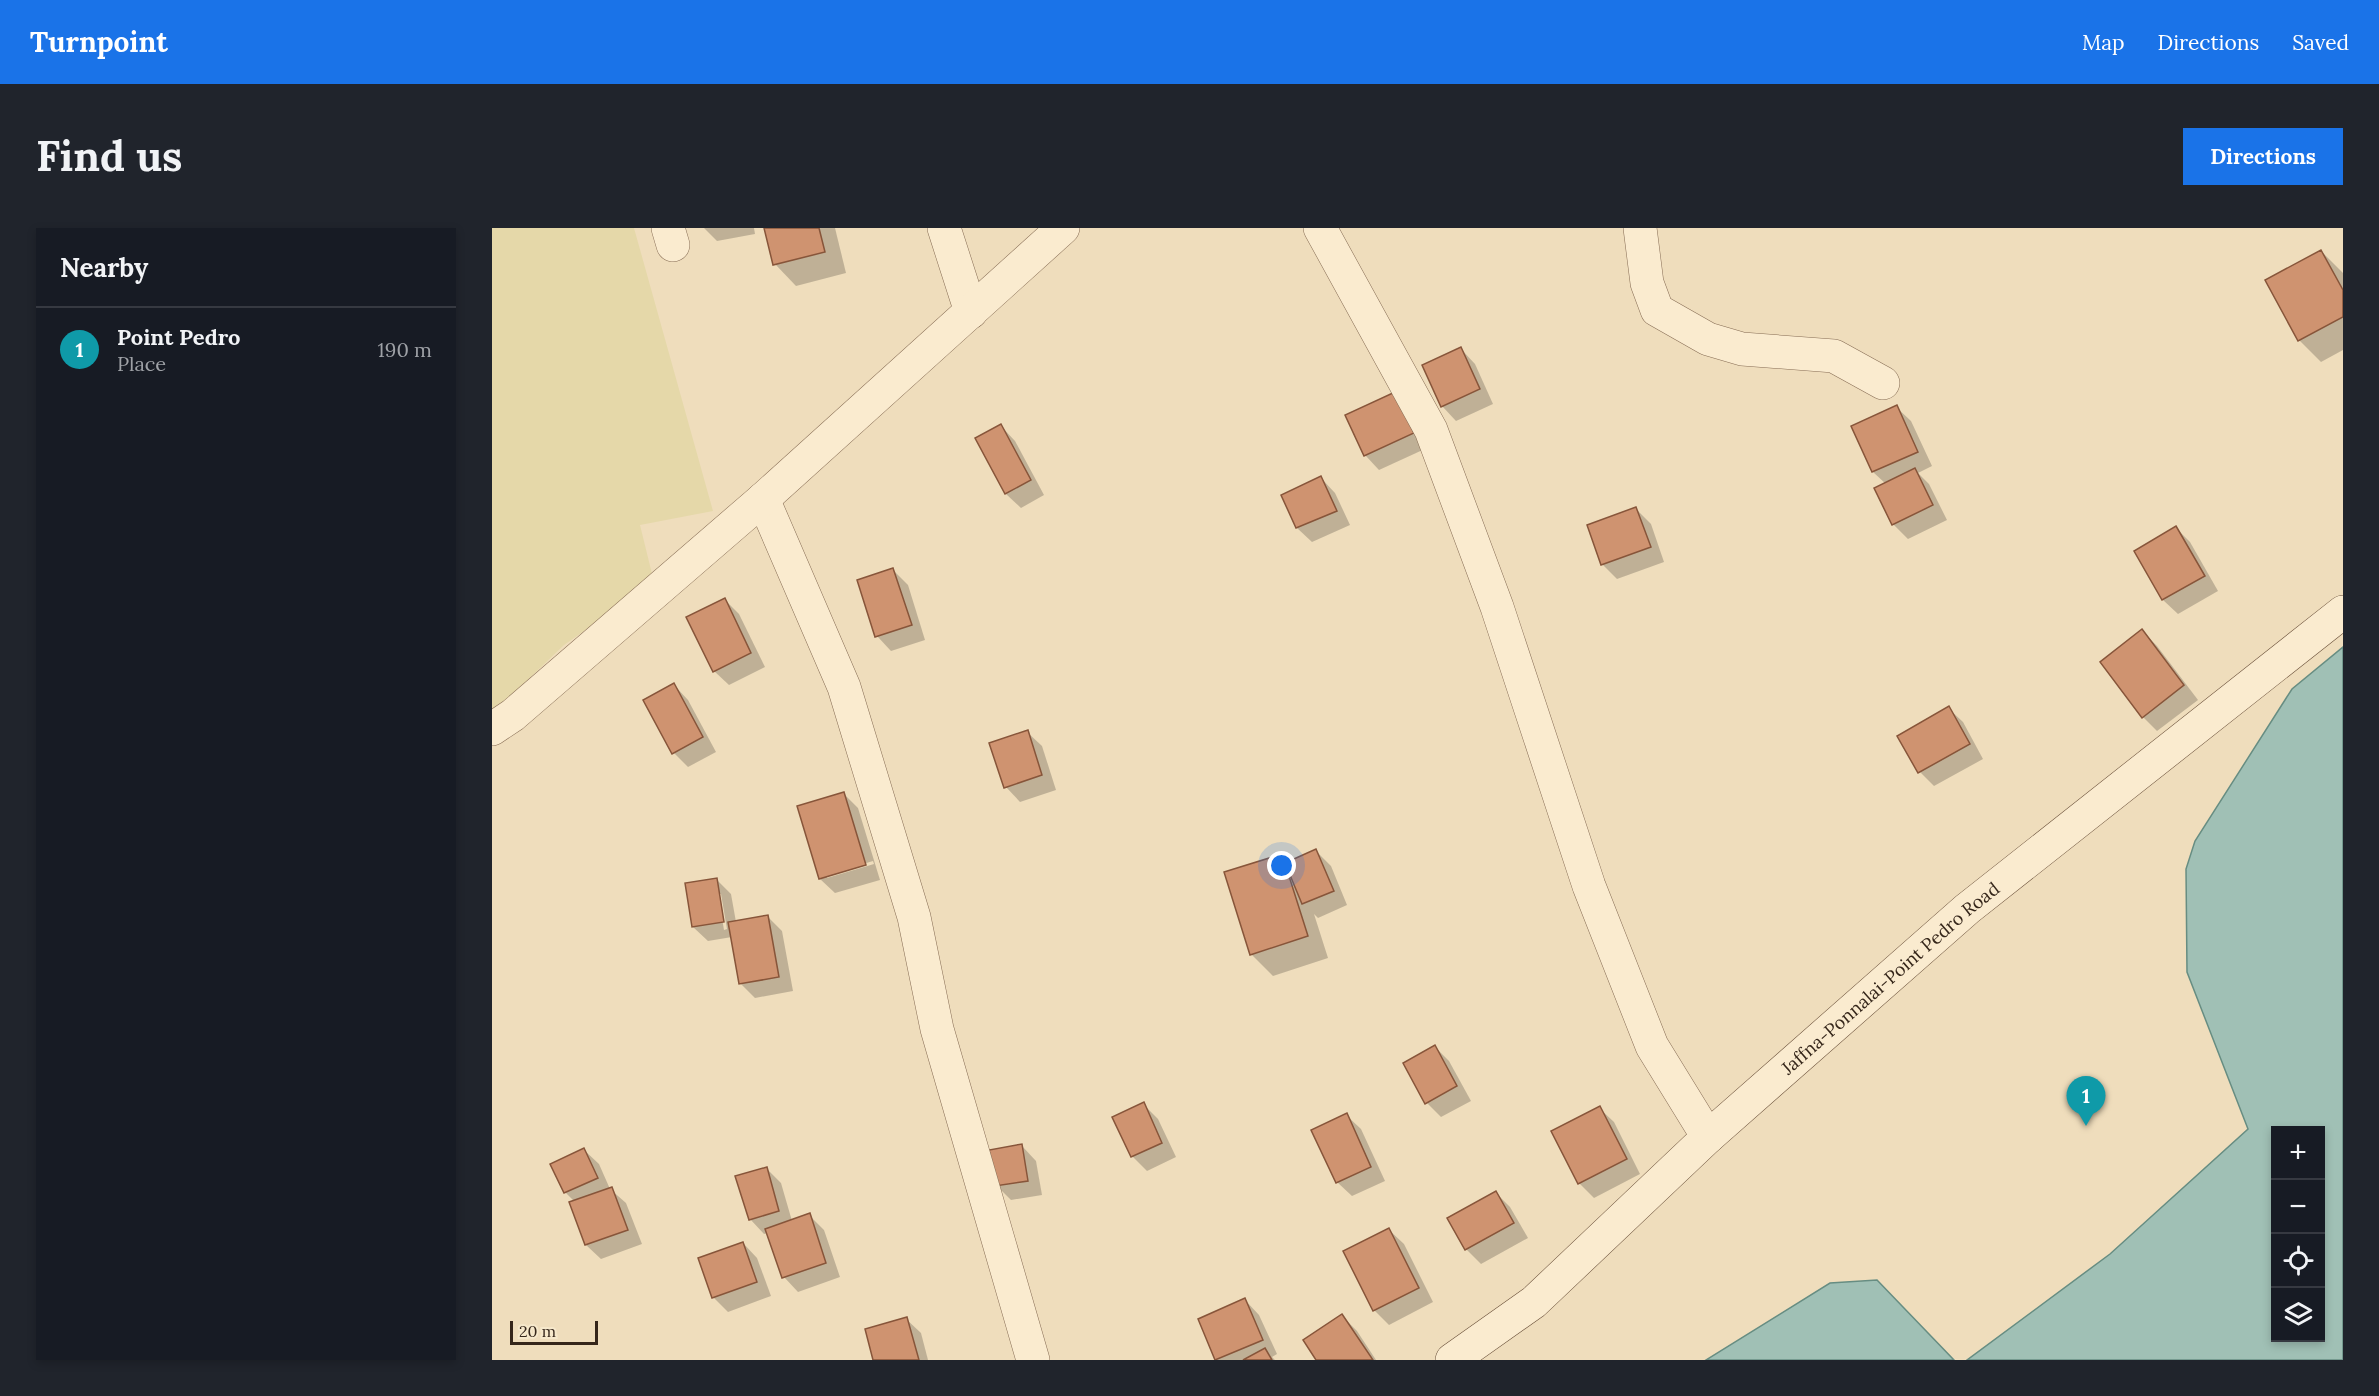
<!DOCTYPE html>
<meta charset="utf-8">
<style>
:root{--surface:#171b24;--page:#20242c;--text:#f1f3f6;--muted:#9ea1a6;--line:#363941;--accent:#1a73e8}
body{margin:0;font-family:Lora,serif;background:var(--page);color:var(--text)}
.controls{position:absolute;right:18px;bottom:18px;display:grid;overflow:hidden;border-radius:0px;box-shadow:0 3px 9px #0003}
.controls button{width:54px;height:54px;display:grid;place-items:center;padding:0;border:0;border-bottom:2px solid var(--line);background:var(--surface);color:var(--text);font:30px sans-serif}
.scale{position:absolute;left:18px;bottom:15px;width:88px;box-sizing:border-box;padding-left:6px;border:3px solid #35261a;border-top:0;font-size:16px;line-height:21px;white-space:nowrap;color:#35261a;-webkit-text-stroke:4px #f6e8cb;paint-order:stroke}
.you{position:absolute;left:790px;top:638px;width:21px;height:21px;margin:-15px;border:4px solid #fff;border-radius:50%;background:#1a73e8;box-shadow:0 0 0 9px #1a73e833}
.badge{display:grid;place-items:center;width:39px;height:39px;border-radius:50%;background:var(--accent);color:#fff;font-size:20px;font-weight:700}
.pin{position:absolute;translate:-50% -50px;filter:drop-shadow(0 2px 3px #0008)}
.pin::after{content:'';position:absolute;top:32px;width:21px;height:18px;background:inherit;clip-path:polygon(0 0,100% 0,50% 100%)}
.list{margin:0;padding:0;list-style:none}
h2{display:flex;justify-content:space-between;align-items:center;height:78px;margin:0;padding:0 24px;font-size:26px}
h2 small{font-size:20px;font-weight:400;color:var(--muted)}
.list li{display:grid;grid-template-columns:39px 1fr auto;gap:18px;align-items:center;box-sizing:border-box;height:84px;padding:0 24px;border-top:2px solid var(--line)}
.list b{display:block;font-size:22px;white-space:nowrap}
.list p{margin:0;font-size:20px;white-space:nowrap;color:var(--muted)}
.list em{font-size:20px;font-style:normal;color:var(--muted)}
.icon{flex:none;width:33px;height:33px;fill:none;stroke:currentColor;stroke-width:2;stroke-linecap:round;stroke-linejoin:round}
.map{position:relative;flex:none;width:1851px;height:1132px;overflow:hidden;border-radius:0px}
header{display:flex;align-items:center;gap:36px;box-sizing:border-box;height:84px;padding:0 30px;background:var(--accent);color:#fff}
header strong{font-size:28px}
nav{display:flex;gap:33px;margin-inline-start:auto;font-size:21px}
.intro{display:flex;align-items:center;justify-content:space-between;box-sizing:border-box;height:144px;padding:0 36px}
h1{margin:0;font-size:42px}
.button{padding:15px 27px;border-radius:0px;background:var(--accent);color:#fff;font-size:21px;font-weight:700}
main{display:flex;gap:36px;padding:0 36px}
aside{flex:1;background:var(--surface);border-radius:0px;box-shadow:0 3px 9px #0003}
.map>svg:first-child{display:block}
.farmland{fill:#e5d8a9}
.water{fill:#a0c0b5;stroke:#678d82;stroke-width:1.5;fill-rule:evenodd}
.shadow{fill:#0003;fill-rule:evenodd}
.building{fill:#cf9370;stroke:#87553a;stroke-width:1.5}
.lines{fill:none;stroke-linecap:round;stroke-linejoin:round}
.minor-casing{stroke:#876d55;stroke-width:34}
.secondary-casing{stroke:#684e38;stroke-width:34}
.minor{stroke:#faebcf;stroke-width:33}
.secondary{stroke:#faebcf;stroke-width:33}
.labels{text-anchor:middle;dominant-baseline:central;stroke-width:4.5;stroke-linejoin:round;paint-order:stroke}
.street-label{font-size:18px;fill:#35261a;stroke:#f6e8cb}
</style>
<header>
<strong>Turnpoint</strong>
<nav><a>Map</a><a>Directions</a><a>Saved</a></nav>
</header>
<div class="intro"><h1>Find us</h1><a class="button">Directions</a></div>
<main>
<aside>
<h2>Nearby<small></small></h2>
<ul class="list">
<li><span class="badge" style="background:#0f9aa8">1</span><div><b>Point Pedro</b><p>Place</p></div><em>190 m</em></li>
</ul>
</aside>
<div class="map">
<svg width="1851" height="1132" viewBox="0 0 1851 1132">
<rect width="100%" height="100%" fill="#efddbc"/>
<!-- farmland -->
<path class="farmland" d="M0,0H142L221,283L148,297L162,354L72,417L0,486Z"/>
<!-- water -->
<g class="water">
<path d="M1851,419V1132H1475L1618,1026L1756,901L1695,744L1694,641L1703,613L1800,461ZM1828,902V1110H1784V902Z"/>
<path d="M1385,1052L1462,1132H1214L1338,1055Z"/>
</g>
<!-- shadow -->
<g class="shadow">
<path d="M212,0H262L263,6L225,13Z"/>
<path d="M274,0H343L354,45L304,58L283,36Z"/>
<path d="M1829,23L1851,45V122L1829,134L1807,112Z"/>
<path d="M969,121L983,136L1001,176L964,193L950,178Z"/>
<path d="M902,166L935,220L887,242L873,227Z"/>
<path d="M1404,179L1419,193L1440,238L1426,245L1437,256L1455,292L1416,311L1401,296L1394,256L1381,244L1361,198Z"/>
<path d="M509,198L523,213L552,267L529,280L514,266L485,211Z"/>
<path d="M829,250L843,265L858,297L820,314L805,300L791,267Z"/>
<path d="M1144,281L1159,296L1172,334L1125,351L1110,336Z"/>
<path d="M1684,300L1698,314L1726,363L1686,386L1671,372L1644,323Z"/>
<path d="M401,342L416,357L433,412L399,423L385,408Z"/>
<path d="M233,372L247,386L273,439L237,457L222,443Z"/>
<path d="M1650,403L1665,418L1706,472L1665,503L1651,489Z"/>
<path d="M182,457L196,472L224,524L196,539L182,525Z"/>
<path d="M1456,480L1471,494L1491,531L1442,558L1428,544Z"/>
<path d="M535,504L550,518L564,562L528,574L514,559Z"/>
<path d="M351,565L366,580L388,652L343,665L328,651ZM381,633L382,636L335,650V647Z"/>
<path d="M824,623L839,638L855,677L826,690L822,686L836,730L781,748L759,726L789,627L797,635Z"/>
<path d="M225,652L239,666L244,694L276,689L290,703L301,763L263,770L248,755L240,709L216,713L201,699ZM226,666H229L235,701L232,702Z"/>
<path d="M943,819L957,833L979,873L949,889L935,875Z"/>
<path d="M651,876L666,891L684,929L655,943L640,928Z"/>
<path d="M1107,880L1122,894L1148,946L1102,970L1087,955Z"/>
<path d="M854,887L869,901L893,953L860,968L845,954Z"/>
<path d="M530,918L544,933L550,967L519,972L504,957Z"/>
<path d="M92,922L107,936L118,961L134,975L150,1016L109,1031L94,1017L83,974L74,965L60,936Z"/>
<path d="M274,940L289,955L300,993L317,987L332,1002L348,1049L306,1064L292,1049L276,1005L272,1006L258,991Z"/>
<path d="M1004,965L1018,979L1036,1010L989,1036L975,1022L957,991Z"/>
<path d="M897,1002L912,1016L941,1074L897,1097L882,1082Z"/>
<path d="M251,1015L265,1030L279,1068L236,1084L221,1069Z"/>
<path d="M753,1072L767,1087L785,1126L780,1129L783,1132H725L708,1092Z"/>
<path d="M850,1088L865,1103L884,1132H826Z"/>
<path d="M414,1091L429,1105L436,1132H383Z"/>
</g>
<!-- building -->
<g class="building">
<path d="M272,0H327L333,24L281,37Z"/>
<path d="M1829,22L1851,62V89L1806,113L1773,52Z"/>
<path d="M969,119L988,161L949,179L930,137Z"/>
<path d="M903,164L922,205L872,228L853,187Z"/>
<path d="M1405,177L1426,224L1380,244L1359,198Z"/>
<path d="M509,196L539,252L513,266L483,210Z"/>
<path d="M1423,240L1441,277L1400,297L1382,260Z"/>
<path d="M829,248L845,283L804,300L789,267Z"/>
<path d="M1144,279L1159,319L1109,337L1095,297Z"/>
<path d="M1684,298L1713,348L1670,372L1642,323Z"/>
<path d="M401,340L420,397L383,409L365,352Z"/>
<path d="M233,370L259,425L221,444L194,389Z"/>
<path d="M1650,401L1692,457L1650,490L1608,434Z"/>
<path d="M182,455L211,509L180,526L151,472Z"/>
<path d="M1457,478L1478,516L1426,545L1405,508Z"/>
<path d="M536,502L550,547L512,560L497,515Z"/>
<path d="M352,564L374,637L327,651L305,578Z"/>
<path d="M824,621L842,663L810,676L793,635Z"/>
<path d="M790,626L816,708L758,727L732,644Z"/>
<path d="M225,650L232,694L200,699L193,655Z"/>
<path d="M276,687L287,749L247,756L236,694Z"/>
<path d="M943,817L965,858L933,876L911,835Z"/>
<path d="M652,874L670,915L639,929L620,889Z"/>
<path d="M1108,878L1135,931L1086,956L1059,903Z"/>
<path d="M855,885L879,939L844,955L819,902Z"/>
<path d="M530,916L536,953L503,958L497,922Z"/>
<path d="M92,920L106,950L72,965L58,936Z"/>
<path d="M275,939L287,983L257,992L243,948Z"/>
<path d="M120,959L136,1002L93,1017L77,974Z"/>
<path d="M1004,963L1022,995L973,1022L955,990Z"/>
<path d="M318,985L334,1035L290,1050L273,1001Z"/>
<path d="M897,1000L927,1060L881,1083L851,1023Z"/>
<path d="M251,1014L265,1054L220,1070L206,1030Z"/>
<path d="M753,1070L771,1112L723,1132L706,1091Z"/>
<path d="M850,1086L881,1132H824L811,1112Z"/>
<path d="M415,1089L427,1132H381L373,1101Z"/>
<path d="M773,1120L780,1132H751Z"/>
</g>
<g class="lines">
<defs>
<g id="minor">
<path d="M176,0L181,17"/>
<path d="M452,0L479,84"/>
<path d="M828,0L939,202L1005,379L1097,658L1160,818L1216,909"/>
<path d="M1148,0L1155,55L1165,82L1216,111L1250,121L1342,128L1391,155"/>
<path d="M271,271L352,459L422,689L445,801L541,1132"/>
<path d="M0,501L21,487L271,271L571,0"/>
</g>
<g id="secondary">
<path id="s1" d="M960,1132L1042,1074L1216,909L1475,681L1851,384"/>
</g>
</defs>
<!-- minor casing -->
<use href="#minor" class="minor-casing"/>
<!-- secondary casing -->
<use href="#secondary" class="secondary-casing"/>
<!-- minor -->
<use href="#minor" class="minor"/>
<!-- secondary -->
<use href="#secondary" class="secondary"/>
</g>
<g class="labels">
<!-- street labels -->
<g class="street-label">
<text stroke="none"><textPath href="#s1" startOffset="582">Jaffna-Ponnalai-Point Pedro Road</textPath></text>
</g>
</g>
</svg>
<div class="controls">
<button>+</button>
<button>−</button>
<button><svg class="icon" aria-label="locate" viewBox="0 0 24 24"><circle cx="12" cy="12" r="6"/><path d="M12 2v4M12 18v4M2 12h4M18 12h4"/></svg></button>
<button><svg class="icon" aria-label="layers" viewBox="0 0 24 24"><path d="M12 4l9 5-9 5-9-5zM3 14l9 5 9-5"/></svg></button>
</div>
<div class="scale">20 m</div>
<div class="you"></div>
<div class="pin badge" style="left:1594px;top:898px;background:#0f9aa8">1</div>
</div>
</main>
